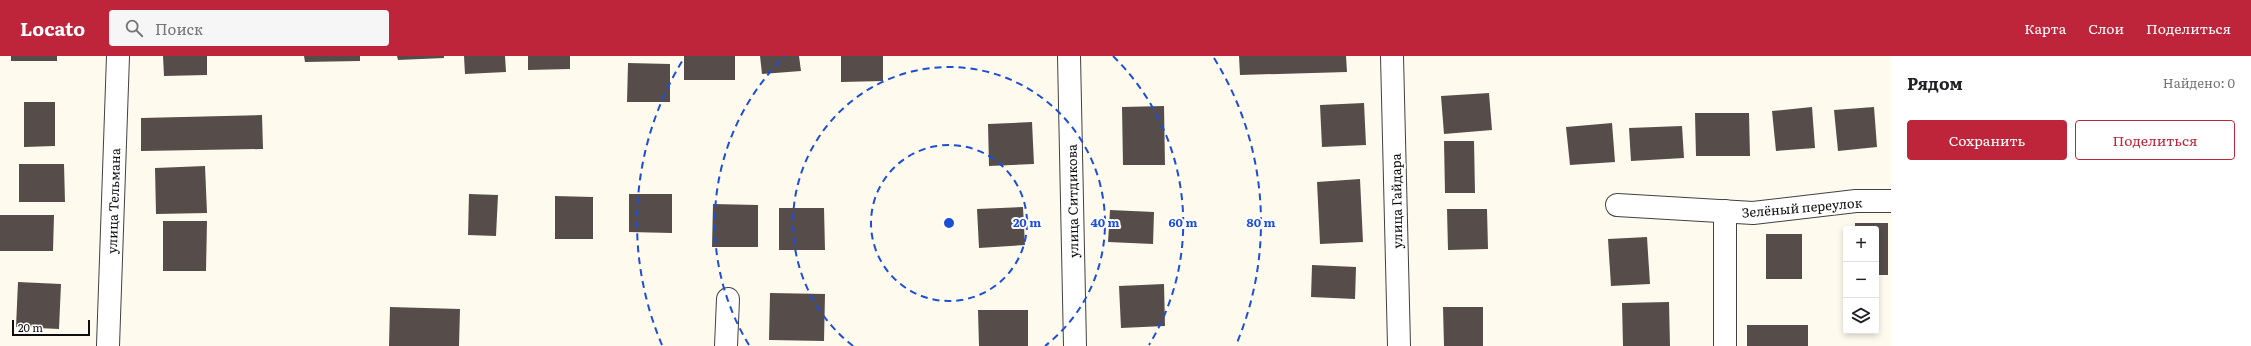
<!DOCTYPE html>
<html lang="ru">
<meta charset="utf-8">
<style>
:root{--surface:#fff;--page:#f6f6f6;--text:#202124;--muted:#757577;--line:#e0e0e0;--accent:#be253b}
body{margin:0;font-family:Literata,serif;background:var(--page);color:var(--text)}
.controls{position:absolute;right:12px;bottom:12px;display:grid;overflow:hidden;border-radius:4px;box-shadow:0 2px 6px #0003}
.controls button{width:36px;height:36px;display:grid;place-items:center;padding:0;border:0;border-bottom:1px solid var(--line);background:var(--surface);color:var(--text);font:20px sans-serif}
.scale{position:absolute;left:12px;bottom:10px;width:78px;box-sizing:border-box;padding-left:4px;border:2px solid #0e0e0e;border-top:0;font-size:11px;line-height:14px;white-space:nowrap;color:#0e0e0e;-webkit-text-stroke:3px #fff;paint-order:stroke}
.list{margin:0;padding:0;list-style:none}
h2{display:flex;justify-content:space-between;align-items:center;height:52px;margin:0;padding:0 16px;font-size:17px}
h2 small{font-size:13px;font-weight:400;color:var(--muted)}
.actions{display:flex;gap:8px;padding:12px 16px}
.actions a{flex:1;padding:9px 0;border:1px solid var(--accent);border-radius:4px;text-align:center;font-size:14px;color:var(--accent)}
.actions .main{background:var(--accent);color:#fff}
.icon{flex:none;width:22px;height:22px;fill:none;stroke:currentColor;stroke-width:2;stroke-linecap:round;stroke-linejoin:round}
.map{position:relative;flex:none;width:1891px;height:290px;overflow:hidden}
header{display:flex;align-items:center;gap:24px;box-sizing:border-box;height:56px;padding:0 20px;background:var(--accent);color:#fff}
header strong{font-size:19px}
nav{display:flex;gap:22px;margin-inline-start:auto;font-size:14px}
.search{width:280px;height:36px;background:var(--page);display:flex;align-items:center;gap:10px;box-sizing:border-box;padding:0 14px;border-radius:4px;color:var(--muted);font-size:15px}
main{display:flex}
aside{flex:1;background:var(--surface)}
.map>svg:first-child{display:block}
.building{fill:#564d4a}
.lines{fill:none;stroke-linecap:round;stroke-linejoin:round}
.minor-casing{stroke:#414141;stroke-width:24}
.tertiary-casing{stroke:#414141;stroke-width:24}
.minor{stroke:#fff;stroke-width:22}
.tertiary{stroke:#fff;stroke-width:22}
.ring{fill:none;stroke:#1d4ed8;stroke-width:2;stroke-dasharray:7 5}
.labels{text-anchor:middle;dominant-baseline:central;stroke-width:4;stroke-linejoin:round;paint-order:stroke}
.street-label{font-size:13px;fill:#0e0e0e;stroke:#fff}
.centre{fill:#1d4ed8;stroke:#fff;stroke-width:2}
.ring-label{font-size:12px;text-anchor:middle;font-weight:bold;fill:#1d4ed8;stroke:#fff;stroke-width:4;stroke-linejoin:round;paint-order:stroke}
</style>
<header>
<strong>Locato</strong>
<div class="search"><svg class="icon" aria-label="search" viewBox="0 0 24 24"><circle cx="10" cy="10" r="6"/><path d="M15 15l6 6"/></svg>Поиск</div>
<nav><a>Карта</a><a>Слои</a><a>Поделиться</a></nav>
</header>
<main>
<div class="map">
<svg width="1891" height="290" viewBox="0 0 1891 290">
<rect width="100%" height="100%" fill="#fffaee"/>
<!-- building -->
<g class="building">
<rect x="11" y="0" width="46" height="5"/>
<path d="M163,0H207V19L164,20Z"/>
<path d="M304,0H360V5L305,6Z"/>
<path d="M397,0H444V2L398,4Z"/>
<path d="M464,0H505L506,16L465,18Z"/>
<path d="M528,0H570V13L528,14Z"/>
<rect x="684" y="0" width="51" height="24"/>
<path d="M760,0H799L801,15L762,18Z"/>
<path d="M841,0H883V25L841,26Z"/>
<path d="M1239,0H1346L1347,16L1240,19Z"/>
<path d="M628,7L670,8V46H627Z"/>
<path d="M1489,37L1492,74L1444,78L1441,40Z"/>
<path d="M24,46H55V90L24,91Z"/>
<path d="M1364,47L1366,89L1322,91L1320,49Z"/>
<path d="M1164,50L1165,109H1123L1122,51Z"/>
<path d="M1812,51L1815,92L1776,95L1772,55Z"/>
<path d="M1874,51L1877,91L1838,95L1834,54Z"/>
<path d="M1695,57H1749L1750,100H1696Z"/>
<path d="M262,59L263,93L141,95V62Z"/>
<path d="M1032,66L1034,108L989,110L988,68Z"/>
<path d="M1612,67L1615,106L1570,109L1566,71Z"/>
<path d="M1682,70L1684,102L1631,105L1629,72Z"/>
<path d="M1444,85H1474L1475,137H1445Z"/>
<path d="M19,108H64L65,146H19Z"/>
<path d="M205,110L207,157L156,158L155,112Z"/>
<path d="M1360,123L1363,186L1320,188L1317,126Z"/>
<path d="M469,138L498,139L496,180L468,179Z"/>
<path d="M629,138H672V177L629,176Z"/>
<path d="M555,140L593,141V183H555Z"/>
<path d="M713,148L758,149V191H712Z"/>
<path d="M1023,151L1025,189L979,192L977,153Z"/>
<path d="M779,152H824L825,194H779Z"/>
<path d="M1447,153H1487L1488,193L1448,194Z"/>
<path d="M1110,154L1154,156L1153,188L1108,186Z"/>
<path d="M0,159H54L53,195H0Z"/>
<path d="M163,165H207L206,215H163Z"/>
<path d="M1855,167H1888V219H1876V173H1855Z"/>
<rect x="1766" y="178" width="36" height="45"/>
<path d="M1647,181L1650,228L1611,230L1608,183Z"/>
<path d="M1312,209L1356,211L1355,243L1311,241Z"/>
<path d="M18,226L61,228L59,273L16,271Z"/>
<path d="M1164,228L1165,270L1121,272L1119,230Z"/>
<path d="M770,237L825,238L824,285L769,284Z"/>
<path d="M1669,246L1670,290H1623L1622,247Z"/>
<path d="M390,251L460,253L459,290H389Z"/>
<path d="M1443,251H1483V290H1444Z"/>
<path d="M978,254H1028V290H979Z"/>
<rect x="1747" y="269" width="61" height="21"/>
</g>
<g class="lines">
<defs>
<g id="minor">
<path d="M1392,0L1399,290"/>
<path d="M1617,149L1753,157L1856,145H1891"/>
<path d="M1725,155V290"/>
<path d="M108,290L118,0"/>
<path d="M726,290L728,243"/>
</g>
<path id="tertiary" d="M1069,0L1075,290"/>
</defs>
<!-- minor casing -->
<use href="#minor" class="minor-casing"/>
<!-- tertiary casing -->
<use href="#tertiary" class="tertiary-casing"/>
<!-- minor -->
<use href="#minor" class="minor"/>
<!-- tertiary -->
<use href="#tertiary" class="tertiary"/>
</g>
<!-- distance rings -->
<g class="ring">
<circle cx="949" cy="167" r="78"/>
<path d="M853 290A156 156 0 1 1 1045 290"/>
<path d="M749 289A234 234 0 0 1 785 0M1113 0A234 234 0 0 1 1149 289"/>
<path d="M662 289A312 312 0 0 1 684 2M1214 2A312 312 0 0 1 1236 289"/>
</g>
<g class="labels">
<!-- street labels -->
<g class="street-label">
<text transform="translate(113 145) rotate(-88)">улица Тельмана</text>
<text transform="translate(1072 145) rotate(-91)">улица Ситдикова</text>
<text transform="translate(1396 145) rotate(-91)">улица Гайдара</text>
<text transform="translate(1802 151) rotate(-5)">Зелёный переулок</text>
</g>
</g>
<circle cx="949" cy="167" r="6" class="centre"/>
<g class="ring-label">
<text x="1027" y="171">20 m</text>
<text x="1105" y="171">40 m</text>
<text x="1183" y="171">60 m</text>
<text x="1261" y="171">80 m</text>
</g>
</svg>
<div class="controls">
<button>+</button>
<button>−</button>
<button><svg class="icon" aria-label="layers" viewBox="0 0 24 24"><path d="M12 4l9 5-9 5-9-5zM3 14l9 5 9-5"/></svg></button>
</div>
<div class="scale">20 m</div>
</div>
<aside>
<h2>Рядом<small>Найдено: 0</small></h2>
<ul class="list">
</ul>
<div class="actions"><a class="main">Сохранить</a><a>Поделиться</a></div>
</aside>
</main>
